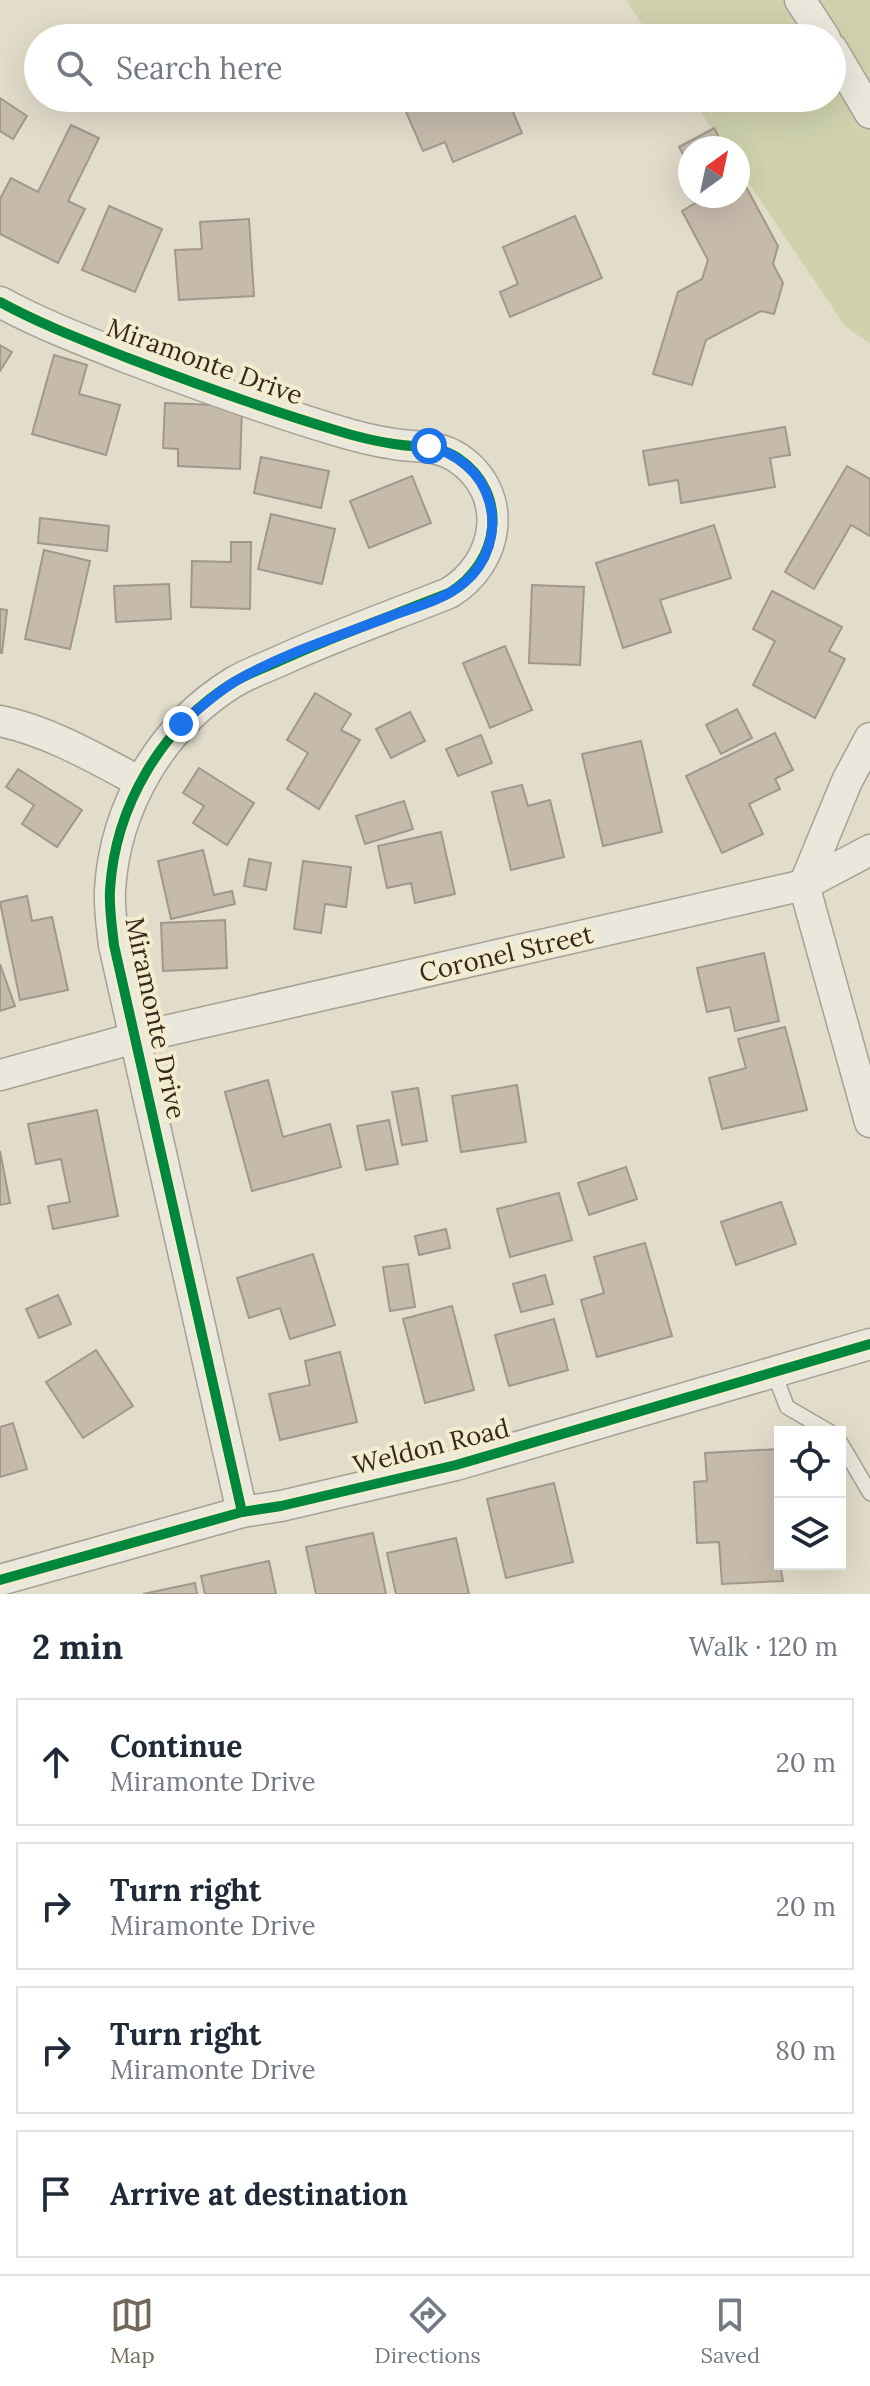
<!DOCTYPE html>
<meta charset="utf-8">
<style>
:root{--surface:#fff;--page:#f2f2f3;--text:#1f2937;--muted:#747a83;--line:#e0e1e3;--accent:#72685a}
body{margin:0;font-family:Lora,serif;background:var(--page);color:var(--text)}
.controls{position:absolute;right:24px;bottom:24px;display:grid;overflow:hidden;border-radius:0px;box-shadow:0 8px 32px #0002}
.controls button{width:72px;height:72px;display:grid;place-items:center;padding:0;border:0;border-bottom:2px solid var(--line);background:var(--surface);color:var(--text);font:40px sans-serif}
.compass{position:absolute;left:678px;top:136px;width:72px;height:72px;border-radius:50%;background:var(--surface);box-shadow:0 8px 32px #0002;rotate:33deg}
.stop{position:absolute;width:24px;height:24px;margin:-18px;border:6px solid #1a73e8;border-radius:50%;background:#fff}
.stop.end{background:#1a73e8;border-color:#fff;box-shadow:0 2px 8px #0008}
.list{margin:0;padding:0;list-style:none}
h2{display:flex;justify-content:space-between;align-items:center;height:104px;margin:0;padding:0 32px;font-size:34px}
h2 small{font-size:26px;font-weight:400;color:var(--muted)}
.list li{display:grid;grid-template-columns:52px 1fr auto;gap:24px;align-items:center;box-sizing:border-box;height:128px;margin:0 16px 16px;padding:0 16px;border:2px solid var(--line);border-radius:0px}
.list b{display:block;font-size:30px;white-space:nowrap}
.list p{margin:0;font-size:26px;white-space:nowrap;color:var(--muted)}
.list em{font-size:26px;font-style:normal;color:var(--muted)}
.icon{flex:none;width:44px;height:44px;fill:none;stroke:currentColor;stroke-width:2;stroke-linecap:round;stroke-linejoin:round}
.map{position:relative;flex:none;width:870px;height:1594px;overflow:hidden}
.search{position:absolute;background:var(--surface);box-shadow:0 8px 32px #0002;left:24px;right:24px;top:24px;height:88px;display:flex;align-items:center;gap:20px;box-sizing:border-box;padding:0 28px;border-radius:44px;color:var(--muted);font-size:30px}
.sheet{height:680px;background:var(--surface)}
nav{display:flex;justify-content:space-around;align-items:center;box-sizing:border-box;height:112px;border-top:2px solid var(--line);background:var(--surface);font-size:22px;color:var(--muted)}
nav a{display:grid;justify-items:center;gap:4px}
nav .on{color:var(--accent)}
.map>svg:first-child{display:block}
.green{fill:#cfd2ad}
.building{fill:#c6bbab;stroke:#a2988a;stroke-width:2}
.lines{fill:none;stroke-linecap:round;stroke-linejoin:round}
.service-casing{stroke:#a7a194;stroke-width:17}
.minor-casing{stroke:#a7a194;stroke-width:33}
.service{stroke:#eae7dc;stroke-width:14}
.minor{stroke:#eae7dc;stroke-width:30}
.cycleway-casing{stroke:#f4eccf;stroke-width:15}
.cycleway{stroke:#00873e;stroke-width:10}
.route{stroke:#1a73e8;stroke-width:10}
.labels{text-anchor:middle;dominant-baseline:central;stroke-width:8;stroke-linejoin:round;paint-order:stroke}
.street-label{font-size:26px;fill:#352a1d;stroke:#f4eccf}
</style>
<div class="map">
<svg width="870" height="1594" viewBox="0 0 870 1594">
<rect width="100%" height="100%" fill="#e2dcca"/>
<!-- green -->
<path class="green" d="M626,0H870V344L845,326L738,167V148H725L691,98H832V38H651Z"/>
<!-- building -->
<g class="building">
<path d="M0,98L27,116L13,139L0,131Z"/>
<path d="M400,98H512L508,100L522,133L453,162L445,142L423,151Z"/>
<path d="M71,125L99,138L68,201L85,209L58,263L0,234V199L11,178L38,192Z"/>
<path d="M714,128L725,148H690V167L679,147Z"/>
<path d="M738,172L778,246L773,264L783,283L774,314L761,311L706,340L692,385L653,374L678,292L702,279L708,260L682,211L697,202L699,196H738Z"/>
<path d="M109,206L162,229L135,292L82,270Z"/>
<path d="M575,216L602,278L510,317L500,292L518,284L503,247Z"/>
<path d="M249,219L254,296L179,300L175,250L202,249L200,222Z"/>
<path d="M0,345L12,352L0,371Z"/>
<path d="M54,355L87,365L79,394L120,405L106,455L32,434Z"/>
<path d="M165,403L242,406L240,469L178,466V449L163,448Z"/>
<path d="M785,427L790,455L770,458L775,487L681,503L678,480L649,485L643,451Z"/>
<path d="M261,457L329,471L321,508L254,493Z"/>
<path d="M847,466L870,479V536L851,525L814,589L785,572Z"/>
<path d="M412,476L431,523L369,548L350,501Z"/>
<path d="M271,514L335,529L322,584L258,569Z"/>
<path d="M40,518L109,526L107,551L38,543Z"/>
<path d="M714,525L731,578L660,600L671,632L623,648L596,563Z"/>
<path d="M231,542H251L250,609L191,607L192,561L231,562Z"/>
<path d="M44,550L90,561L70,649L25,639Z"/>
<path d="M169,584L171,619L116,622L114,586Z"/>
<path d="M532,585L584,587L580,665L529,663Z"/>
<path d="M772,591L842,627L829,651L845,659L815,718L753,685L775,641L753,629Z"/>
<path d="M0,609L7,610L2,653H0Z"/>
<path d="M505,646L532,710L490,728L463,663Z"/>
<path d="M315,693L351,714L341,730L360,740L319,809L287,789L308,753L287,740Z"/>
<path d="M737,709L752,738L721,754L706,725Z"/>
<path d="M410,712L425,741L391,758L376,729Z"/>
<path d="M775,733L793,770L775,779L780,789L749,804L763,834L722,853L686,776Z"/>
<path d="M481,735L492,763L458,776L446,749Z"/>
<path d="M641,741L662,832L603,846L582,754Z"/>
<path d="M199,768L254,803L227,845L193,823L204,806L183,793Z"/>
<path d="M18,769L82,810L57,847L22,824L34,805L6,787Z"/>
<path d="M522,785L528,806L550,800L564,857L511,870L492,792Z"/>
<path d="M404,801L413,829L365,844L356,816Z"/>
<path d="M441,832L455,894L415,903L411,883L387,888L378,846Z"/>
<path d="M203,850L214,895L232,891L235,904L171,919L158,861Z"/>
<path d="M249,859L271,863L266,890L244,886Z"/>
<path d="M303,861L351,867L346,907L325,904L321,933L294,929Z"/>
<path d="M27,896L32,921L52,917L68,990L20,1000L0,902Z"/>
<path d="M225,920L227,968L163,971L161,923Z"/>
<path d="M764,953L779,1021L735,1031L730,1007L707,1012L697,968Z"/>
<path d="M0,964L15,1006L0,1011Z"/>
<path d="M785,1027L807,1110L722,1129L709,1078L746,1068L738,1039Z"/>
<path d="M268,1080L283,1137L330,1124L341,1167L252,1191L225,1092Z"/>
<path d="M517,1085L526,1142L461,1152L452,1096Z"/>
<path d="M418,1088L427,1141L402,1145L392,1092Z"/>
<path d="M97,1110L118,1216L53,1229L48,1206L70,1202L61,1159L36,1164L28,1124Z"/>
<path d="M389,1120L398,1164L366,1170L357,1126Z"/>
<path d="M0,1151L10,1203L0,1205Z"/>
<path d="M626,1167L637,1199L589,1215L578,1183Z"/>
<path d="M559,1193L572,1240L510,1257L497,1209Z"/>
<path d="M781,1202L796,1244L736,1265L721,1222Z"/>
<path d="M446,1229L450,1248L419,1255L415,1236Z"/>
<path d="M645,1243L672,1336L597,1357L581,1300L604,1293L594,1257Z"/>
<path d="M313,1254L335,1325L290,1339L280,1308L249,1318L237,1278Z"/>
<path d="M408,1264L415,1307L390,1311L383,1267Z"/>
<path d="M545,1275L553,1304L521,1312L513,1284Z"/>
<path d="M58,1295L71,1324L39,1338L26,1309Z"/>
<path d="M452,1306L474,1390L425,1403L403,1319Z"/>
<path d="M554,1319L568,1370L509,1386L495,1335Z"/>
<path d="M96,1350L133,1406L83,1438L46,1382Z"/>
<path d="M340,1352L357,1422L280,1440L269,1394L310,1385L305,1361Z"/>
<path d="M13,1423L27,1469L0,1477V1427Z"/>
<path d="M779,1449L780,1564L783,1581L722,1584L719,1542L697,1543L694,1482L707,1481L705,1453Z"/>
<path d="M554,1483L573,1562L506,1578L487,1499Z"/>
<path d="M373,1533L386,1594H316L306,1547Z"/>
<path d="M456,1538L469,1594H396L387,1553Z"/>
<path d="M269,1561L276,1594H205L201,1576Z"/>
<path d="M195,1583L197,1594H143Z"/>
</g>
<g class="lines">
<defs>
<g id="service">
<path d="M774,1373L787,1407L830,1432"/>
<path d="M840,1442L870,1493"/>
</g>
<g id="minor">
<path d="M800,0L825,38"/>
<path d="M832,49L870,113"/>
<path d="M0,302C40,324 85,341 128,358C196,384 265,409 335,430C354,436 374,441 394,444C417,448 437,444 458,458C511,494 499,563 449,593C394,615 337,635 284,659C267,667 249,673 234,682C162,726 115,806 110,890C109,908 112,927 114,945L242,1512"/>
<path d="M0,721C51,732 95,758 140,782"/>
<path d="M870,738L847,781L804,885L870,1122"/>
<path d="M0,1075L135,1038L804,885L870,850"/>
<path d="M0,1580L242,1512L281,1506L456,1465L870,1344"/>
</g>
</defs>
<!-- service casing -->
<use href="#service" class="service-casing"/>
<!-- minor casing -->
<use href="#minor" class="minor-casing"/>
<!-- service -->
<use href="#service" class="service"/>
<!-- minor -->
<use href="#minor" class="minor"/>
<defs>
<g id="cycleway">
<path d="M0,302C40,324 85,341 128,358C196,384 265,409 335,430C354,436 374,441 394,444C417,448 437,444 458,458C511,494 499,563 449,593C394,615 337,635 284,659C267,667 249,673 234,682C162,726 115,806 110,890C109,908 112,927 114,945L242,1512"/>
<path d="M0,1580L242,1512L281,1506L456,1465L870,1344"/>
</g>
</defs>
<!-- cycleway casing -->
<use href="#cycleway" class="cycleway-casing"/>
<!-- cycleway -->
<use href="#cycleway" class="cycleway"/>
</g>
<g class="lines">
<!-- route -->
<path class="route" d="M181,724C198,709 215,694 234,682C280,655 336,637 386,618C411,608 443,601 464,583C488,563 498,531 489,501C481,472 457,454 429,446"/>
</g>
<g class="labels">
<!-- street labels -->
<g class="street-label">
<text transform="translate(205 361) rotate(20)">Miramonte Drive</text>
<text transform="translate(506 953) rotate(-13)">Coronel Street</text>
<text transform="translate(156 1018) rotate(78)">Miramonte Drive</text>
<text transform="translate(431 1446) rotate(-14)">Weldon Road</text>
</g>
</g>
</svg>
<div class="controls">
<button><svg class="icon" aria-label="locate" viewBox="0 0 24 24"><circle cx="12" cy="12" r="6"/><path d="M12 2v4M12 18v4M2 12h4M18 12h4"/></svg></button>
<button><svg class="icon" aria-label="layers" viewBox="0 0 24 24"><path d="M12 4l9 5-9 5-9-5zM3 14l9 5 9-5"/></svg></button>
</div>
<svg class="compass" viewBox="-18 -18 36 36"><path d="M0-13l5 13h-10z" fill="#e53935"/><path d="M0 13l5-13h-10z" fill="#747a83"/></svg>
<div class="stop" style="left:429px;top:446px"></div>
<div class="stop end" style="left:181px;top:724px"></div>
<div class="search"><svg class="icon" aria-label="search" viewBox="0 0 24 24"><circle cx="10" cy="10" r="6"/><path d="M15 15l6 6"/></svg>Search here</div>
</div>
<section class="sheet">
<h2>2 min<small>Walk · 120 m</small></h2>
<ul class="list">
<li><svg class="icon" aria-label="ahead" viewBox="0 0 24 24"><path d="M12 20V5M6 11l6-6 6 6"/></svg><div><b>Continue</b><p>Miramonte Drive</p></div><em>20 m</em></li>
<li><svg class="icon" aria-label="right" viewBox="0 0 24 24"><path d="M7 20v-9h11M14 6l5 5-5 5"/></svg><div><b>Turn right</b><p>Miramonte Drive</p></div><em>20 m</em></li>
<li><svg class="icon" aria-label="right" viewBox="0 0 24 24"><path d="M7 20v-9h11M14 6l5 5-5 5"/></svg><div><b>Turn right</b><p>Miramonte Drive</p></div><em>80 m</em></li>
<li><svg class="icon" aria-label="arrive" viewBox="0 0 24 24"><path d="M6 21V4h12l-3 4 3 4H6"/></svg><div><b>Arrive at destination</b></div></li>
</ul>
</section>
<nav>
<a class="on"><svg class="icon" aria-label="map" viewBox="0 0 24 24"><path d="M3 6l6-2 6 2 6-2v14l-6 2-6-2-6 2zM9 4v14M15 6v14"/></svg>Map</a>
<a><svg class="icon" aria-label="directions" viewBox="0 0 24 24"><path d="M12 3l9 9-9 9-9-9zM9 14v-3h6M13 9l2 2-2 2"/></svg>Directions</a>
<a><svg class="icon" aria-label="saved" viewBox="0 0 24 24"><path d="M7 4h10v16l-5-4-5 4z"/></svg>Saved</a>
</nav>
